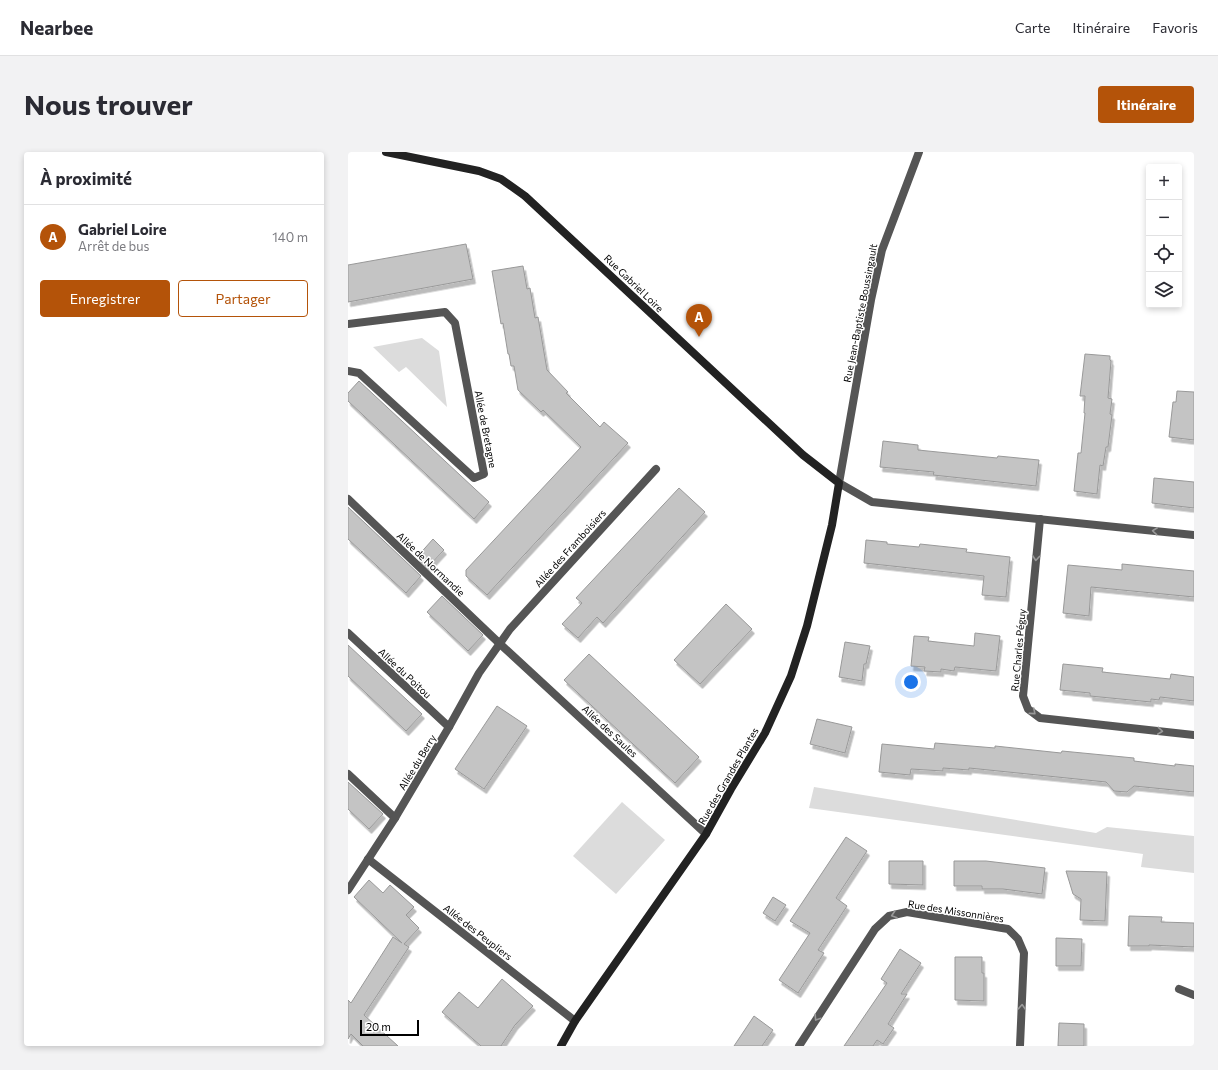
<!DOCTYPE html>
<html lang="fr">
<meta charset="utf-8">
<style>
:root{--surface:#fff;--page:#f2f2f3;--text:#2b2b33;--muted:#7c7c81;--line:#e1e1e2;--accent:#b45309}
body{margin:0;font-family:Commissioner,sans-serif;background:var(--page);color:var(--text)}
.controls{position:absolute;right:12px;top:12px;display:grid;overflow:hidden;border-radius:4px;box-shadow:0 2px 6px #0003}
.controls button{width:36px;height:36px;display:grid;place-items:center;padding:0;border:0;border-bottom:1px solid var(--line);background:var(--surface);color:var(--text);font:20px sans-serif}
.scale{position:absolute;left:12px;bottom:10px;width:59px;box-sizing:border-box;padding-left:4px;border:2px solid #000;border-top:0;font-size:11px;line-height:14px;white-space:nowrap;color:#000;-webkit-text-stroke:3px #fff;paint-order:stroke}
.you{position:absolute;left:563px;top:530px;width:14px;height:14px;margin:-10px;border:3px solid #fff;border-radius:50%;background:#1a73e8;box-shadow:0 0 0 6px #1a73e833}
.badge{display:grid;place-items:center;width:26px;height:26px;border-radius:50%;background:var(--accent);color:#fff;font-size:13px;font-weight:700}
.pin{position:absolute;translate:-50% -33px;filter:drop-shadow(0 1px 2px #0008)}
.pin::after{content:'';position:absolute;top:21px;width:14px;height:12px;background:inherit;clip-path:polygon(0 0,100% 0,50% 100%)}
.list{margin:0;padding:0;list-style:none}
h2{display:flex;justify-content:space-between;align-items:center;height:52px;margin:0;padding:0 16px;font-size:17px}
h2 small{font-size:13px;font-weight:400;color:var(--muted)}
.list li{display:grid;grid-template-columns:26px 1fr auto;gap:12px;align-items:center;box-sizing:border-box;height:64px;padding:0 16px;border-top:1px solid var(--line)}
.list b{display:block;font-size:15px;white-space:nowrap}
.list p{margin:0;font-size:13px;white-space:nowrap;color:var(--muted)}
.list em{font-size:13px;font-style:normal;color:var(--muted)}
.actions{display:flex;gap:8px;padding:12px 16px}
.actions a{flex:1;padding:9px 0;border:1px solid var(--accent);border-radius:4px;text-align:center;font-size:14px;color:var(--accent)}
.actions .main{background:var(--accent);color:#fff}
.icon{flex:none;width:22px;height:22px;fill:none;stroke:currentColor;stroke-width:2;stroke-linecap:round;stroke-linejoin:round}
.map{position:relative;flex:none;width:846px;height:894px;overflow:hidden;border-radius:4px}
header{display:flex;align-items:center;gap:24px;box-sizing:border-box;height:56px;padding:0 20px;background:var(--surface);border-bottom:1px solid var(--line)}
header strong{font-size:19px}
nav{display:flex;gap:22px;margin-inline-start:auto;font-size:14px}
.intro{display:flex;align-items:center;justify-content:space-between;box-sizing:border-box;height:96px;padding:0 24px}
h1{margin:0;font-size:28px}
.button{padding:10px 18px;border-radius:4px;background:var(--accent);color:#fff;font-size:14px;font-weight:700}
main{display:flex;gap:24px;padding:0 24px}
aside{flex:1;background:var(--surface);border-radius:4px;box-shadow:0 2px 6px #0003}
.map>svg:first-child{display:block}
.green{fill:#dcdcdc}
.building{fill:#c4c4c4;stroke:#999;filter:url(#shadow)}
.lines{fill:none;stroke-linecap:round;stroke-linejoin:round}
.street{stroke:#555;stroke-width:8}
.secondary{stroke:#222;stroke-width:8}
.oneway{stroke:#999}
.labels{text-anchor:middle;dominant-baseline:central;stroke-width:3;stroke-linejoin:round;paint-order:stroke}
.street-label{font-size:10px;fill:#000;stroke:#fff}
</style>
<header>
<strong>Nearbee</strong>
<nav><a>Carte</a><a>Itinéraire</a><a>Favoris</a></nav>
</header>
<div class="intro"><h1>Nous trouver</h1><a class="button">Itinéraire</a></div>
<main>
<aside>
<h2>À proximité<small></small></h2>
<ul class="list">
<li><span class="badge">A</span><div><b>Gabriel Loire</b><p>Arrêt de bus</p></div><em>140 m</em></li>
</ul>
<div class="actions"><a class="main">Enregistrer</a><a>Partager</a></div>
</aside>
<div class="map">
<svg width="846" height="894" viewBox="0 0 846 894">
<defs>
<filter id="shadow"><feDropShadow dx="2.5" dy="4.5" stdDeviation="0" flood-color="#0004"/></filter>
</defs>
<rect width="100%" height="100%" fill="#fff"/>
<!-- green -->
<g class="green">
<path d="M74,186L91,199L99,255L58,215L51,220L25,195Z"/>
<path d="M466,635L748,681L759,675L846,684V721L793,715L795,702L461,656Z"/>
<path d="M274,650L317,688L268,742L225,704Z"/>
</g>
<!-- building -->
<g class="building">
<path d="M118,92L125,127L0,150V113Z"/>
<path d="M175,114L179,137L182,136L187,166L190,165L199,218L220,240L218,241L252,275L256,270L280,291L139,443L118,424V418L233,295L195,258L193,260L170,238L166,214H163L161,202H160L155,171L153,172L144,119Z"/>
<path d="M737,202L762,204V208L763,209L760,246L764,247L762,262L764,263L760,295H758L755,314L752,313L749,342L726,339L730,301H733L737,261H736L737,244H732Z"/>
<path d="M11,229L141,350L126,367L0,249V241Z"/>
<path d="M829,239L846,240V288L821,285L825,250H828Z"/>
<path d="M535,289L570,293V298L649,306L650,304L691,308L688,334L585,323L586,320L532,315Z"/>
<path d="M806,326L846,330V356L804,351Z"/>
<path d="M331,336L357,360L255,471L249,465L230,486L214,472L234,451L228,446Z"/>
<path d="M0,355L73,424L58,441L0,387Z"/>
<path d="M85,387L96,398L80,415L69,405Z"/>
<path d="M518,388L539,390V392L571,395L572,392L619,397L618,400L662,405L658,445L634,443L636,424L516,411Z"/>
<path d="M774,412L846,419V445L743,435L741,464L715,461L720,413L774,418Z"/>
<path d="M94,444L135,483L120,499L79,460Z"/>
<path d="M378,452L404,477L352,532L326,508Z"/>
<path d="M627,481L652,484L648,519L607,515L606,519L593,517V520L576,519L577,515L563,514L566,484L581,485L580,489L626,494Z"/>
<path d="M497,490L522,494L518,512H516L514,529L491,525Z"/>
<path d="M0,493L74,562L58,579L0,524Z"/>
<path d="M241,502L351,605L327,631L216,528Z"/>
<path d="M715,512L755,516L754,520L822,527L823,522L846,525V549L812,545L811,548L803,547V550L742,544V541L712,538Z"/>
<path d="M149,554L179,574L136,637L107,617Z"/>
<path d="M469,567L504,575L497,601L462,592Z"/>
<path d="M587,591L647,596V594L713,601L714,599L786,606V609L827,614V612L846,614V640L786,634L779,640L766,639L758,630L621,616V618L595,616V619L563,617L562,623L531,620L534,592L586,597Z"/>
<path d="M0,630L35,662L21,677L0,657Z"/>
<path d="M498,685L519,699L488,746L499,754L470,798L476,801L450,841L431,828L462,781L442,769Z"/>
<path d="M541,709H575V733L541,732Z"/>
<path d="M606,709H638L697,716L694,742L655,737H634V734H606Z"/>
<path d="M718,719L759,720L757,769L732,768L733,747L725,742Z"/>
<path d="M21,728L35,741L42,733L66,755L58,763L71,776L56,792L61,795L16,863L50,894H15L3,882L0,887V848L3,851L45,785L54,791L6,745Z"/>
<path d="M425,745L438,753L427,769L415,761Z"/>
<path d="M781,764L814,765L813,770L846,771V795L801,793V794H780Z"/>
<path d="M708,786L734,787L733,814H708Z"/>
<path d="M552,797L573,811L553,842H559L540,872L546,876L535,892L529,888L525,894H496L539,831L533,827Z"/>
<path d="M607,805H634V821H636V849L607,848Z"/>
<path d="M154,827L185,854L167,873L153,894H133L94,860L111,840L130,856Z"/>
<path d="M406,864L425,878L414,894H386Z"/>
<path d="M711,871L736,872V894H710Z"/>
</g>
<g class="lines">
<!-- street -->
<g class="street">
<path d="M571,0L534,98L523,148L491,331L524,350L846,383"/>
<path d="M0,172L97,160L107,171L136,322L126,326L11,221L0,219"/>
<path d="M0,347L151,491L358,682"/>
<path d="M692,367L675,544L680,557L692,566L846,583"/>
<path d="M0,481L101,575"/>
<path d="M0,622L47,666"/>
<path d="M20,707L227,869"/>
<path d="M0,738L47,666L101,575L131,521L162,477L308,317"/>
<path d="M831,837L846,843"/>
<path d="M451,894L527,777L541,764L559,760L660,777L670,787L676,801L672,894"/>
</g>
<!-- secondary -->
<path class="secondary" d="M38,0L131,19L153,27L177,44L455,303L491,331L484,373L459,474L443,524L417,581L383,637L358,682L227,869L213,894"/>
</g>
<!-- one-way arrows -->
<defs><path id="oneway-chevron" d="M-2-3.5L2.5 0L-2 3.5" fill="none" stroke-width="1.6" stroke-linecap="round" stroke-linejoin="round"/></defs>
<g class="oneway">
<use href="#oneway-chevron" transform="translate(807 379) rotate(-174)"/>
<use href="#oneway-chevron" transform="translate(688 406) rotate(95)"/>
<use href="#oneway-chevron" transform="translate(685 560) rotate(40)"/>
<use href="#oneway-chevron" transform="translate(812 579) rotate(6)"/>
<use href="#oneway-chevron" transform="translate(546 763) rotate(162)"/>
<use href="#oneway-chevron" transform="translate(674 855) rotate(-87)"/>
<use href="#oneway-chevron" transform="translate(469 866) rotate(123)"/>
</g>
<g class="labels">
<!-- street labels -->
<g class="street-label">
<text transform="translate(286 131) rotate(44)">Rue Gabriel Loire</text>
<text transform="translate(512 161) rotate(-79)">Rue Jean-Baptiste Boussingault</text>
<text transform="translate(138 277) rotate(79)">Allée de Bretagne</text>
<text transform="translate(222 396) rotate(-48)">Allée des Framboisiers</text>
<text transform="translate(83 412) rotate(43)">Allée de Normandie</text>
<text transform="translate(670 498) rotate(-85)">Rue Charles Péguy</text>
<text transform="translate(57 521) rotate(43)">Allée du Poitou</text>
<text transform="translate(262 579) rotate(43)">Allée des Saules</text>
<text transform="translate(69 610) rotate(-59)">Allée du Berry</text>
<text transform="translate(380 624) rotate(-60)">Rue des Grandes Plantes</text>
<text transform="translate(608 759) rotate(9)">Rue des Missonnières</text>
<text transform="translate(130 780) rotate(38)">Allée des Peupliers</text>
</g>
</g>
</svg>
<div class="controls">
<button>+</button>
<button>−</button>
<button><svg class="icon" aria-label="locate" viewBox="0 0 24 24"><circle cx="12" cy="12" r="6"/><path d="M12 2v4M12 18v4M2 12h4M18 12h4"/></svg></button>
<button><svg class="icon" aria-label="layers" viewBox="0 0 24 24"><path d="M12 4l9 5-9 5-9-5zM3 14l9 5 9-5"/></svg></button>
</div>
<div class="scale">20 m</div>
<div class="you"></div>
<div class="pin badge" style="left:351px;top:185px">A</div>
</div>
</main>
